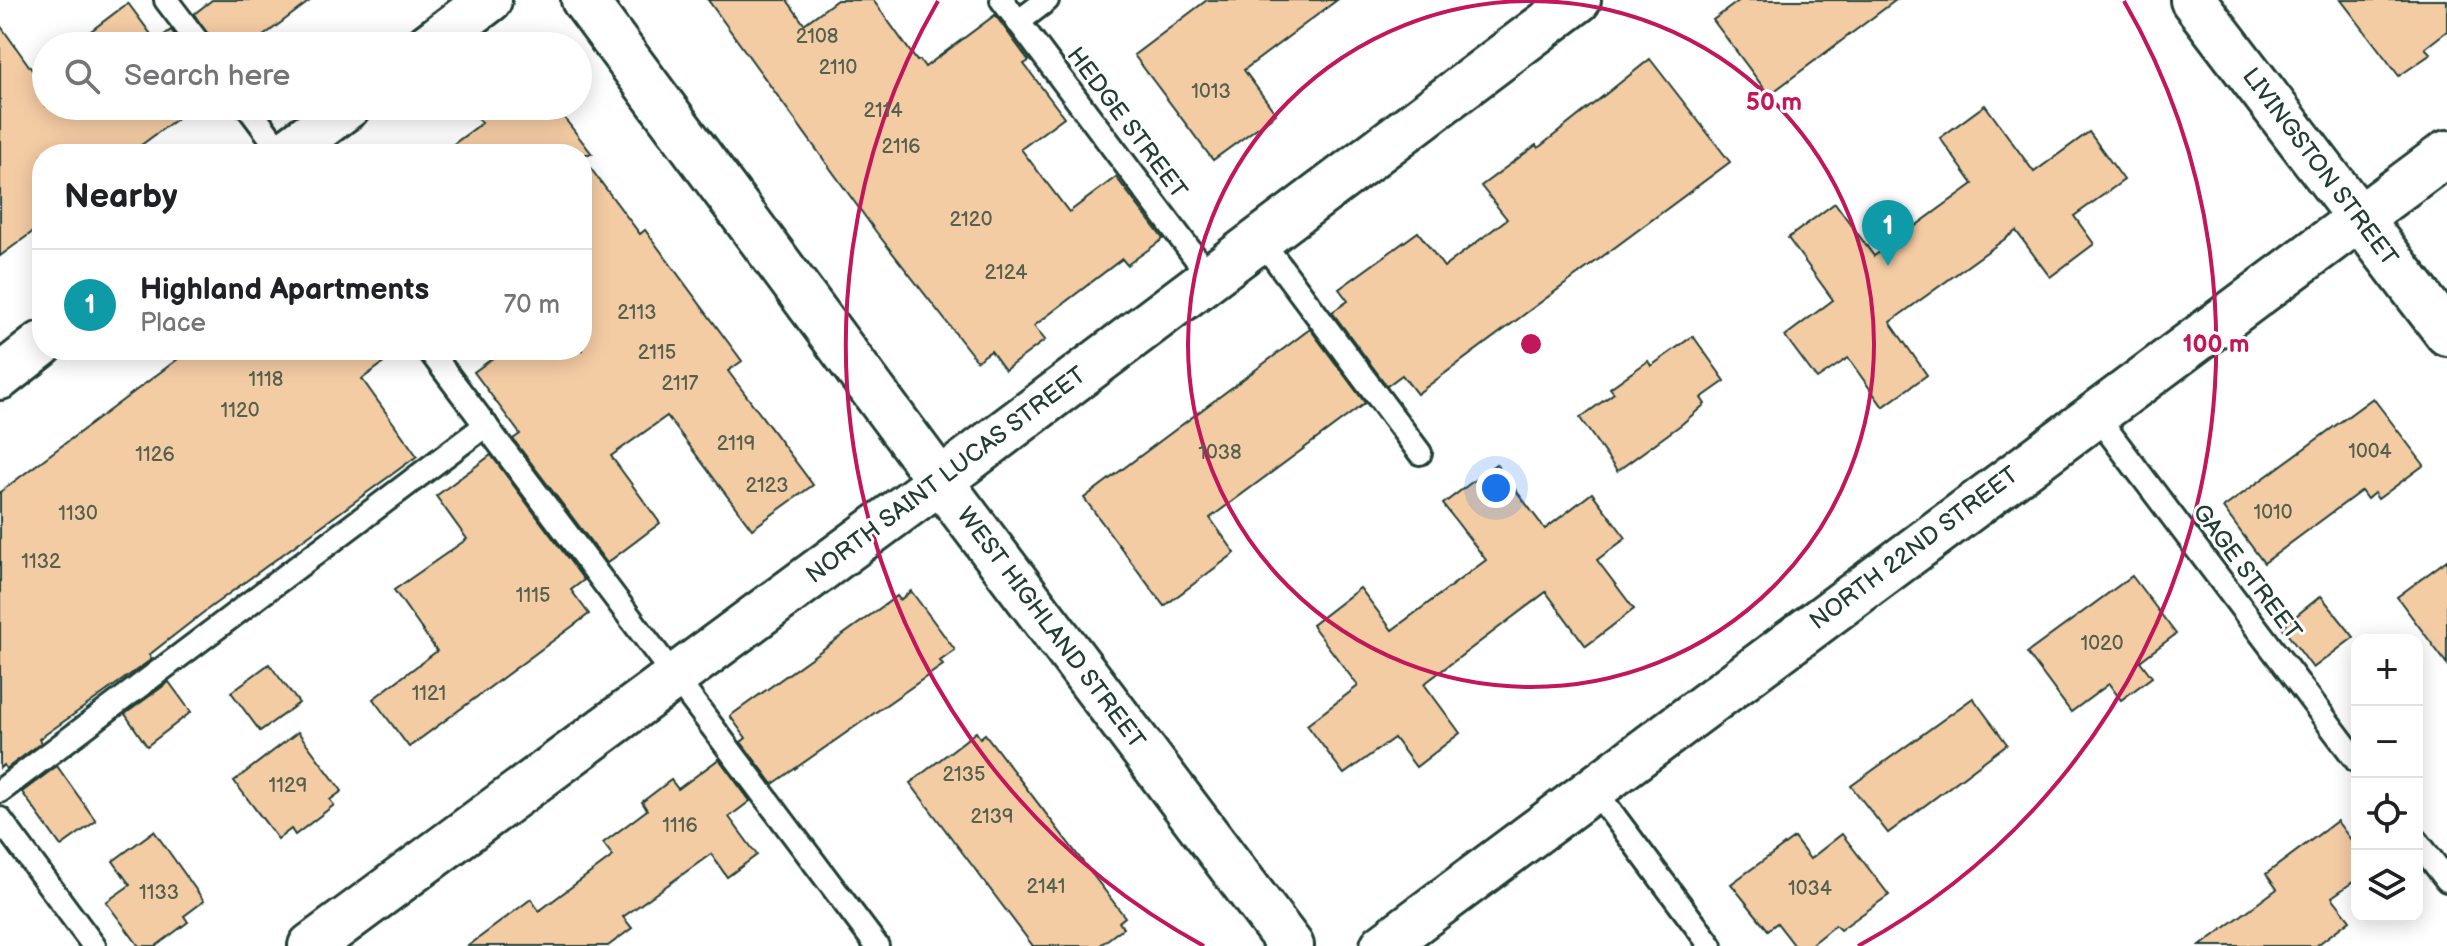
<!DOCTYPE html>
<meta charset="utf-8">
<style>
:root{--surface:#fff;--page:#f6f6f6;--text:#202124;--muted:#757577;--line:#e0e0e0;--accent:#111827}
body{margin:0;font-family:"Balsamiq Sans",sans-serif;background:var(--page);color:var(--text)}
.controls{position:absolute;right:24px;bottom:24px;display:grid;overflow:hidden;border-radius:16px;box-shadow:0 4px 20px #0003}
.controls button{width:72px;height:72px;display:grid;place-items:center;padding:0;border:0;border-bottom:2px solid var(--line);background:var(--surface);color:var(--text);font:40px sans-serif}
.you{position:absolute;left:1496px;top:488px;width:28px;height:28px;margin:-20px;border:6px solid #fff;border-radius:50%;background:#1a73e8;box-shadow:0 0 0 12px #1a73e833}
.badge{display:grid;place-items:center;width:52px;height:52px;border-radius:50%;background:var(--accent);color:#fff;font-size:26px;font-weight:700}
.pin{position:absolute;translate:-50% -66px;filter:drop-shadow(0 2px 4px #0008)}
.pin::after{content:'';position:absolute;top:42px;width:28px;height:24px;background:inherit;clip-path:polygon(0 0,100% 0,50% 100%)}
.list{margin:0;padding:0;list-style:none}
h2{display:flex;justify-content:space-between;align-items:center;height:104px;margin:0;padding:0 32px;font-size:34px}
h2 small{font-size:26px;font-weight:400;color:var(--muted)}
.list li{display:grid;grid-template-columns:52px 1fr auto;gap:24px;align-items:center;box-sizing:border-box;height:112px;padding:0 32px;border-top:2px solid var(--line)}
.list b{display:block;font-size:30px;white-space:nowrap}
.list p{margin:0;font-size:26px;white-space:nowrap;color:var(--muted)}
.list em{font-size:26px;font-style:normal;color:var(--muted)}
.icon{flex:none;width:44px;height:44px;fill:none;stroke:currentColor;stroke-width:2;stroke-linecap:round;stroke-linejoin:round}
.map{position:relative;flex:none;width:2447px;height:946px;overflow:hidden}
.search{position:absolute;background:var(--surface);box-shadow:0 4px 20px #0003;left:32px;top:32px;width:560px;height:88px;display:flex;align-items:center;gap:20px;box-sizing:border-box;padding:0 28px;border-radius:44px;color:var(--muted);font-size:30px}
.panel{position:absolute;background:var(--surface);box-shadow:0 4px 20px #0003;left:32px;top:144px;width:560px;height:216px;border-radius:32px}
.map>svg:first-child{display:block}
.building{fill:#f4cca4;stroke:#1f3d34;stroke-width:2}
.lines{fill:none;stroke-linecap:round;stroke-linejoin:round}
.lane-casing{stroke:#1f3d34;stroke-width:28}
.street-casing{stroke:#1f3d34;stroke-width:50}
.lane{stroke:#fff;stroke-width:22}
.street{stroke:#fff;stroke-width:44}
.ring{fill:none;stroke:#c2185b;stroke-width:4}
.labels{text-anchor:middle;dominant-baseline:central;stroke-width:6;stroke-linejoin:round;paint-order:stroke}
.number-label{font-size:20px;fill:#546150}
.street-label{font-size:24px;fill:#1f3d34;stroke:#fff}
.centre{fill:#c2185b;stroke:#fff;stroke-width:4}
.ring-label{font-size:24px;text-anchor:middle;font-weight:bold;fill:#c2185b;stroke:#fff;stroke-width:6;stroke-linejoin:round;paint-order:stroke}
</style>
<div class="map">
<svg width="2447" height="946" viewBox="0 0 2447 946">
<rect width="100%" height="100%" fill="#fff"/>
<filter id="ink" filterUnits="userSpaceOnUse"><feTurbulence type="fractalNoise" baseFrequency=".0125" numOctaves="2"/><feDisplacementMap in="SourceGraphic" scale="16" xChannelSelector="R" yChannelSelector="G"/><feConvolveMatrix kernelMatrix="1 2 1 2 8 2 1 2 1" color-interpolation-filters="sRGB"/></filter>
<g filter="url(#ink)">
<!-- building -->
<g class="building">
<path d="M212,0H311L250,46H215L194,14Z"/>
<path d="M708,0H787L804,24L837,0H873L917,61L920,60L925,67L995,15L1029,61L1024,64L1064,117L1021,149L1069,212L1116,177L1163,239L1127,265L1122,259L1034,326L1045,340L1005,370L991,351L977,361L877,233Z"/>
<path d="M1207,0H1337L1244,70L1276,114L1213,160L1134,55Z"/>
<path d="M1740,0H1896L1769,95L1713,20Z"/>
<path d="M2341,0H2447V31L2425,48L2431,54L2399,76Z"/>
<path d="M128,3L156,41L171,30L183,46H71Z"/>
<path d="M0,25L32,70L44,62L46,65V106H194L129,154H42V225L0,256Z"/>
<path d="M1650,59L1730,162L1417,394L1402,375L1387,386L1332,312L1348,301L1339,289L1418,232L1444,267L1507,219L1481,186L1536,145L1538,148Z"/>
<path d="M1985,105L2034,172L2089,132L2124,180L2074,216L2094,244L2050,277L2016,231L1890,322L1927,375L1883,407L1848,358L1817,379L1785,336L1833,300L1788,238L1835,203L1874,256L1973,184L1940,138Z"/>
<path d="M468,106H555L592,154H440L482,123Z"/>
<path d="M582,157L640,234L645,230L742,361L728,371L813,485L752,529L667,416L611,456L660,523L607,563L513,439L520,434L474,372L504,350H582Z"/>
<path d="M1310,329L1365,403L1210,518L1235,553L1164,606L1084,498Z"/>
<path d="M1693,336L1725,381L1701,398L1705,404L1682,424L1617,471L1580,418L1614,393L1610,388L1648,361L1651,366Z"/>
<path d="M190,350H401L362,379L417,456L204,612L149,655L152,659L39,739L41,743L6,769L4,765L0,768V492Z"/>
<path d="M2373,398L2424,465L2378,499L2374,493L2367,499L2361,491L2264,563L2223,508Z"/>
<path d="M491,455L584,580L571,590L589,614L409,747L373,699L437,651L394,590L467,539L436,496Z"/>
<path d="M1496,464L1545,529L1592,493L1626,538L1597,560L1634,609L1586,646L1546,592L1424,684L1460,733L1416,767L1394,738L1344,774L1307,725L1358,686L1312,625L1360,588L1392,630L1486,560L1443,504Z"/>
<path d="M2447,560V664L2397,597Z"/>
<path d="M2132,576L2176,634L2140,661L2152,677L2121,700L2109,684L2071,712L2027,653Z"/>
<path d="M911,591L955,650L940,661L943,665L773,784L741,742L746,738L730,716L897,596L900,600Z"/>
<path d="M2321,596L2354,637L2313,668L2282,627Z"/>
<path d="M269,664L299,703L260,731L231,692Z"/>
<path d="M169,682L191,712L147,746L125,714Z"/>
<path d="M1973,698L2007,744L1888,833L1851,786Z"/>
<path d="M298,732L342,791L330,800L334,805L295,835L291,829L278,839L234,781Z"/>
<path d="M976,732L980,738L985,734L1125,917L1119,922L1123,928L1099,946H1033L910,783Z"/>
<path d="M719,759L750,801L729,817L757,855L727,877L711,854L623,917L632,928L608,946H468L531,899L539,911L613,856L603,843L647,810L642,802L671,780L678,789Z"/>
<path d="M57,766L96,821L61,846L22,792Z"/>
<path d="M2337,821L2357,848V879L2332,897L2350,920L2316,946H2200L2277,889L2266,874Z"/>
<path d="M154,831L204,901L184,916L188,922L156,946H139L106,902L130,885L113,861Z"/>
<path d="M1842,834L1889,895L1840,930L1835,925L1809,946H1795L1777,923L1768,930L1731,884L1794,838L1810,859Z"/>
</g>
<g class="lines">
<defs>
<g id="lane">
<path d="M166,0L201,46"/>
<path d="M1002,0L1210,277"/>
<path d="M1018,22L1047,0"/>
<path d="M247,106L283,154"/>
<path d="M1260,239L1420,453"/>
<path d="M429,350L877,946"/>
<path d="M2095,414L2357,761"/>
<path d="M1593,788L1711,946"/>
<path d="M0,791L486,425"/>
<path d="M0,819L94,946"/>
<path d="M2417,841L2447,880"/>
</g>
<g id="street">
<path d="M584,0L940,481L1291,946"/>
<path d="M2193,0L2447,333"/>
<path d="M428,46L489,0"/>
<path d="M284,154L348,106"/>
<path d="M0,377L42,344"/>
<path d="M311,946L940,481L1578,0"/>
<path d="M1383,946L2447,153"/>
</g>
</defs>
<!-- lane casing -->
<use href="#lane" class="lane-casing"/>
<!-- street casing -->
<use href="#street" class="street-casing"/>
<!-- lane -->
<use href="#lane" class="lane"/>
<!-- street -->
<use href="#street" class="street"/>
</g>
</g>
<!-- distance rings -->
<g class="ring">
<circle cx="1531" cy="344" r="343"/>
<path d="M1204 946A685 685 0 0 1 938 1M2124 1A685 685 0 0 1 1858 946"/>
</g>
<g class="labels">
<!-- number labels -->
<g class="number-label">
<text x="817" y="37">2108</text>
<text x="838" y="68">2110</text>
<text x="1211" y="92">1013</text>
<text x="883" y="111">2114</text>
<text x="901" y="147">2116</text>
<text x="971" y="220">2120</text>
<text x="1006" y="273">2124</text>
<text x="637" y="313">2113</text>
<text x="657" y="353">2115</text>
<text x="266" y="380">1118</text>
<text x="680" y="384">2117</text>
<text x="240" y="411">1120</text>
<text x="736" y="444">2119</text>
<text x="2370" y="452">1004</text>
<text x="1220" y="453">1038</text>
<text x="155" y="455">1126</text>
<text x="767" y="486">2123</text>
<text x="2273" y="513">1010</text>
<text x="78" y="514">1130</text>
<text x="41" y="562">1132</text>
<text x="533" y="596">1115</text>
<text x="2102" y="644">1020</text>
<text x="429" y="694">1121</text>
<text x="964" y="775">2135</text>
<text x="288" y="786">1129</text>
<text x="992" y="817">2139</text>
<text x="680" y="826">1116</text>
<text x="1046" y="887">2141</text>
<text x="1810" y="889">1034</text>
<text x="159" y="893">1133</text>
</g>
<!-- street labels -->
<g class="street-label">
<text transform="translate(1127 123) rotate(53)">HEDGE STREET</text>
<text transform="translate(2320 167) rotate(53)">LIVINGSTON STREET</text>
<text transform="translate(946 475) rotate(-37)">NORTH SAINT LUCAS STREET</text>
<text transform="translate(1914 548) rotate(-37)">NORTH 22ND STREET</text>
<text transform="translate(2247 572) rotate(53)">GAGE STREET</text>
<text transform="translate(1051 628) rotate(53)">WEST HIGHLAND STREET</text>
</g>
</g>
<circle cx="1531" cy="344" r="12" class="centre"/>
<g class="ring-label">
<text x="1774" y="110">50 m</text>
<text x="2216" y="352">100 m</text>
</g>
</svg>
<div class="controls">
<button>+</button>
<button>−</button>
<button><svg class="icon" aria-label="locate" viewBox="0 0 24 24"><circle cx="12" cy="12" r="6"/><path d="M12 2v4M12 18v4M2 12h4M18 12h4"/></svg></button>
<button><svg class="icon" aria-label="layers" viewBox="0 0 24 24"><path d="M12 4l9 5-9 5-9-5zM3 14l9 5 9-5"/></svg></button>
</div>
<div class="you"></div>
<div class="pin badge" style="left:1888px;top:266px;background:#0f9aa8">1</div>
<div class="search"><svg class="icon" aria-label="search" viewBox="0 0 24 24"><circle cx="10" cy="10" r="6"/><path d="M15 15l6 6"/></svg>Search here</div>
<section class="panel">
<h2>Nearby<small></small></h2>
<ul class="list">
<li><span class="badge" style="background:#0f9aa8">1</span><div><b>Highland Apartments</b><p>Place</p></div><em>70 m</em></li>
</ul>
</section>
</div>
